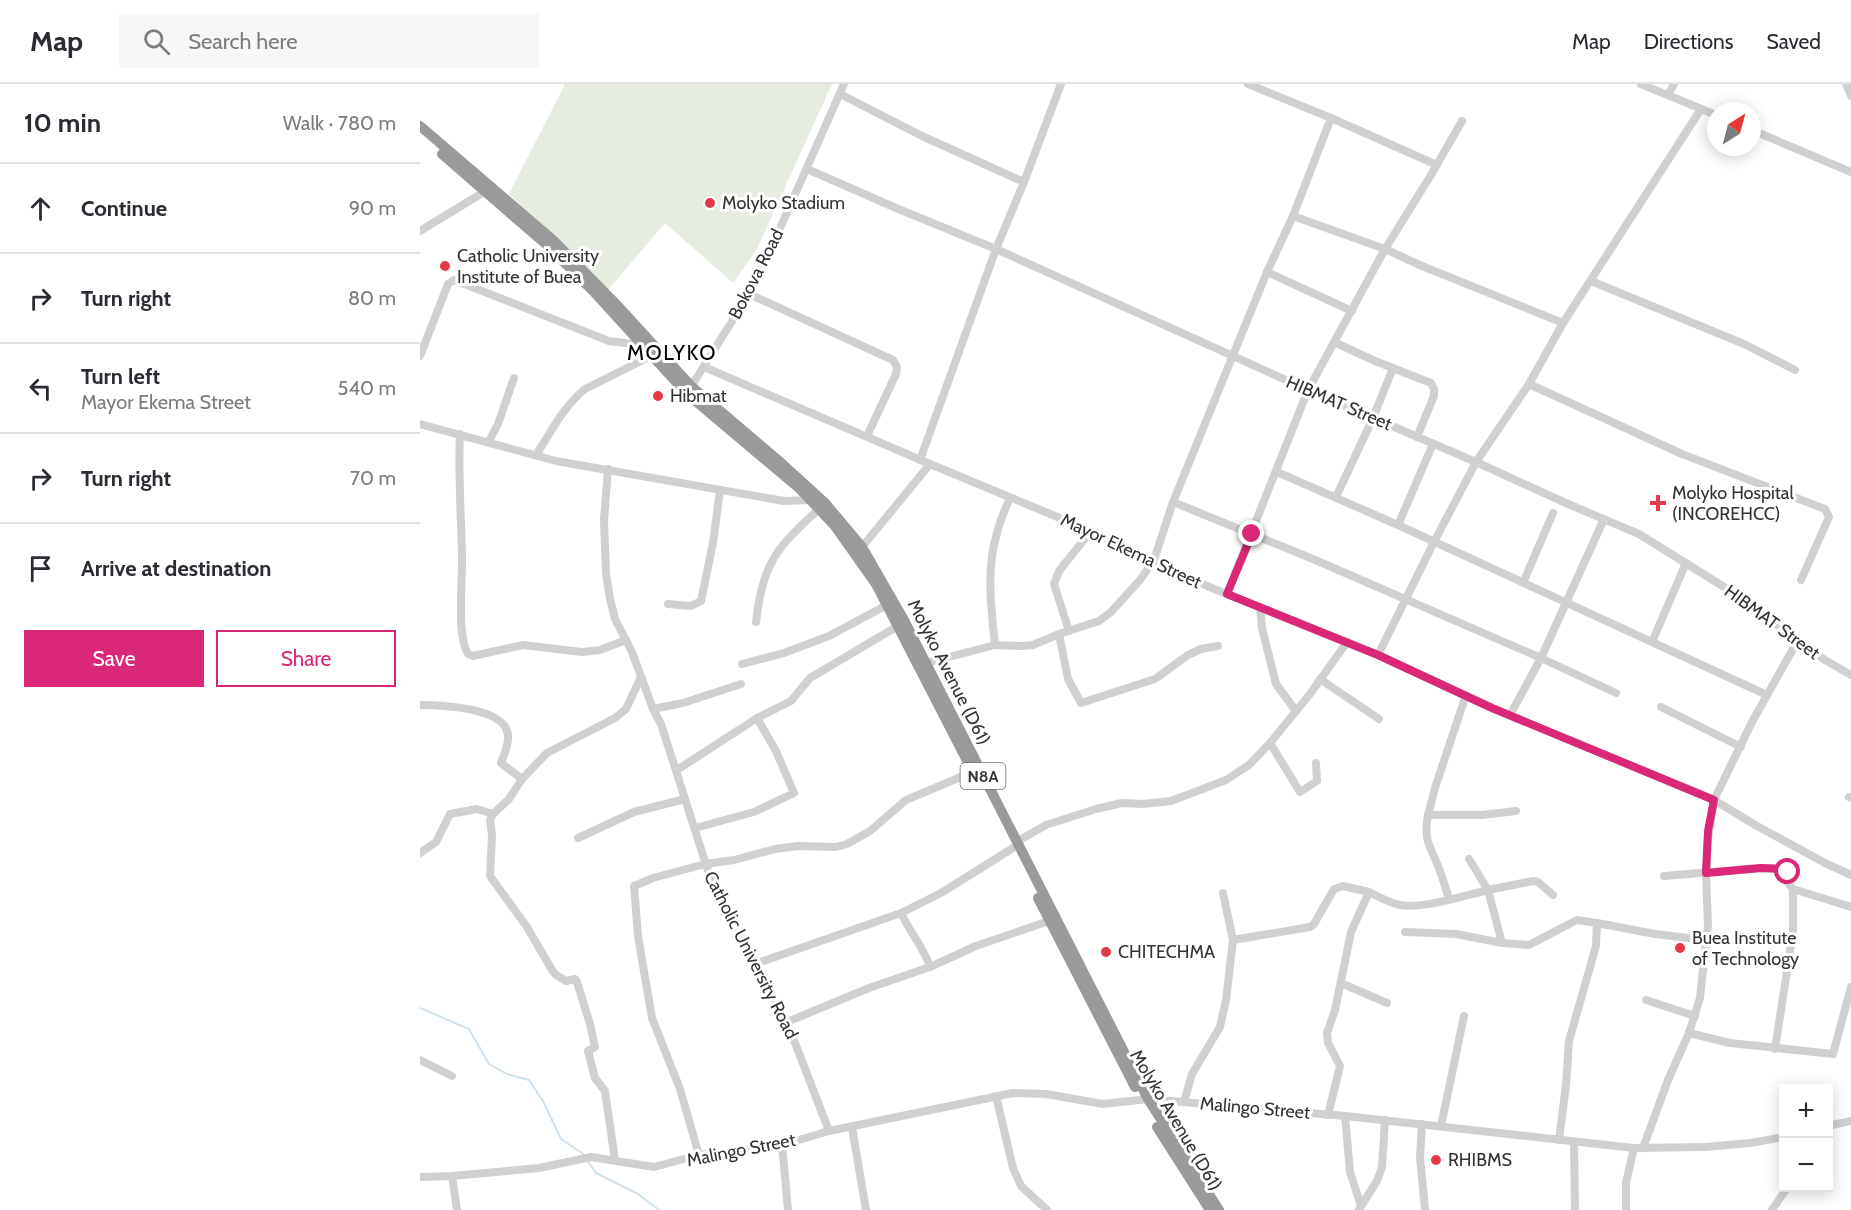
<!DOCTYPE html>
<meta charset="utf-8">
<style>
:root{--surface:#fff;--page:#f7f7f7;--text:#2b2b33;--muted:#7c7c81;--line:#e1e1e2;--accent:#db2777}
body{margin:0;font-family:Cabin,sans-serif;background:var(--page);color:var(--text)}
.controls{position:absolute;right:18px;bottom:18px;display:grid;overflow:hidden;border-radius:0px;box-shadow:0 3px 15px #0003}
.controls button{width:54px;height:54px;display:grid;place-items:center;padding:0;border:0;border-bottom:2px solid var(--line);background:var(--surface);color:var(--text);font:30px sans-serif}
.compass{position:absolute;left:1287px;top:18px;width:54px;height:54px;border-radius:50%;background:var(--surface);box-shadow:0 3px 15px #0003;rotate:36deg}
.stop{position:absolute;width:18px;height:18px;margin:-14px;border:4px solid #db2777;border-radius:50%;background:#fff}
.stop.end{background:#db2777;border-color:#fff;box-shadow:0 2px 6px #0008}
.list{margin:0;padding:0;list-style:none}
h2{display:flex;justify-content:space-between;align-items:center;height:78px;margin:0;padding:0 24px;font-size:26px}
h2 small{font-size:20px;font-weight:400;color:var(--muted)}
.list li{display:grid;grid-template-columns:39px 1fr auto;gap:18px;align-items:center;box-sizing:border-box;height:90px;padding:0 24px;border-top:2px solid var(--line)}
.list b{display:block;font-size:22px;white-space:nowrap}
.list p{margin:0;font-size:20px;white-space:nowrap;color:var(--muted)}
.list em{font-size:20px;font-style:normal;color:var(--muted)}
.actions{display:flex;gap:12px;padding:18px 24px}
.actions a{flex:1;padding:14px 0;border:2px solid var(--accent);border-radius:0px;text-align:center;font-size:21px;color:var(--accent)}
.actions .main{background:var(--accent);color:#fff}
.icon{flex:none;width:33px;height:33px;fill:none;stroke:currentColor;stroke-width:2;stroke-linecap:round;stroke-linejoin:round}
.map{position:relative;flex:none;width:1431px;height:1126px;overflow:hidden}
header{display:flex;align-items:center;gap:36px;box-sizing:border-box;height:84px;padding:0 30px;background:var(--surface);border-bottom:2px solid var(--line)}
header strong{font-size:28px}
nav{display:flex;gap:33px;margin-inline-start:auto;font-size:21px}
.search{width:420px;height:54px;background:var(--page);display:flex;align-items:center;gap:15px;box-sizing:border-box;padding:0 21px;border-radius:0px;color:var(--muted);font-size:22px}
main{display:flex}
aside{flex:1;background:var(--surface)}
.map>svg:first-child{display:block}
.pitch{fill:#e6ecdf}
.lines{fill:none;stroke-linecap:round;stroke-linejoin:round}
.stream{stroke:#cfe2ee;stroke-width:2}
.minor{stroke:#d0d0d0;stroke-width:8}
.highway{stroke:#9a9a9a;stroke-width:10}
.route{stroke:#db2777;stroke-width:8}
.poi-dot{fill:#e63946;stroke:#fff;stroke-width:2}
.labels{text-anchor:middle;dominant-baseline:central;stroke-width:6;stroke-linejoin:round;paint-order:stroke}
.shield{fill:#fff;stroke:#707070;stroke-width:1.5}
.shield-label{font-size:16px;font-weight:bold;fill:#333}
.poi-label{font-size:18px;fill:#333;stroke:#fff;text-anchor:start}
.street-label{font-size:18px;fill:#333;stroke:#fff}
.quarter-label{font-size:21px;letter-spacing:1.5px;fill:#000;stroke:#fff}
</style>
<header>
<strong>Map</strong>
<div class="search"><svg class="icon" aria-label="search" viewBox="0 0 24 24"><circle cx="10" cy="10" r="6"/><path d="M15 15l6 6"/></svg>Search here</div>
<nav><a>Map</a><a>Directions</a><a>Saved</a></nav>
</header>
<main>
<aside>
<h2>10 min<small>Walk · 780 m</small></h2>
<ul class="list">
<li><svg class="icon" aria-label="ahead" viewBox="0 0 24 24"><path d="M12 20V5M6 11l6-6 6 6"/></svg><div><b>Continue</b></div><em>90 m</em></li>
<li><svg class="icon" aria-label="right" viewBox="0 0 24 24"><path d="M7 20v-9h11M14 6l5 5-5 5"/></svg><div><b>Turn right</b></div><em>80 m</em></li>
<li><svg class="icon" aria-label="left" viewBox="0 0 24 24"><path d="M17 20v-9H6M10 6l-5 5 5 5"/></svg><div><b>Turn left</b><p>Mayor Ekema Street</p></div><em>540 m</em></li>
<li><svg class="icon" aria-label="right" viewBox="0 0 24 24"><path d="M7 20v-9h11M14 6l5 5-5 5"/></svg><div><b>Turn right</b></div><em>70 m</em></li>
<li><svg class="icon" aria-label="arrive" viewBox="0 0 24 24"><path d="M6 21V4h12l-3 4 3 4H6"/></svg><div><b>Arrive at destination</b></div></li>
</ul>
<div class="actions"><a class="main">Save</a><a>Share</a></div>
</aside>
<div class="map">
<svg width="1431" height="1126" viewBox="0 0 1431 1126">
<rect width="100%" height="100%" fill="#fff"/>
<!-- pitch -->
<path class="pitch" d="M145,0H412L337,165L313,199L245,139L188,206L137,154L89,110Z"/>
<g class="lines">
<!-- stream -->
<path class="stream" d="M0,924L49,945L69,980L87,990L109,996L123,1017L141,1055L162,1069L176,1089L218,1110L239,1126"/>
<!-- minor -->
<g class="minor">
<path d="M828,0L911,34"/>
<path d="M1221,0L1296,31"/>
<path d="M1426,0L1431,12"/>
<path d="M420,10L502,52L604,98"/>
<path d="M1248,11L1254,0"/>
<path d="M1332,46L1431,88"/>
<path d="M387,85L476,124L576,165L888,306L1056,378L1148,420L1219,450L1317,511L1405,576L1431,591"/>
<path d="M873,132L965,165L1002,182L1143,239"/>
<path d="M0,147L64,108"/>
<path d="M847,188L932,227"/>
<path d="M1171,197L1324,260L1375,286"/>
<path d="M329,210L473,276L477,283L476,290L447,352"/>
<path d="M914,258L955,277L1011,299L1014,305V312L997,353"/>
<path d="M0,272L28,200L34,196L189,257L221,261"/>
<path d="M284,283L510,380L671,447L787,502L958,571L1072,624L1294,716L1337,742L1405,779L1431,791"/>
<path d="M1109,300L1262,370L1405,425L1409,433L1381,496"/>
<path d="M269,306L329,210L353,160L424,0"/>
<path d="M0,340L136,377L364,417L390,416"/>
<path d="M40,350C38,390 41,430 42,470C43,495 36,550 48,570L53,572L103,561L162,568L180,566L206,556"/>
<path d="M69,357L78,340L94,294"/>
<path d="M116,371C131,348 143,323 165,305L231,272"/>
<path d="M500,376L576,165L604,98L641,0"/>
<path d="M188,385L184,436L186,489L190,515L195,535L212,568L233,625L241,640L290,793L367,938L409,1047"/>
<path d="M857,388L978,441L1347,611"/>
<path d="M916,413L953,334L973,284"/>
<path d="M753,418L893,475L1121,574L1090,631"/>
<path d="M1184,435L1121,574L1196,609"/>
<path d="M978,441L1013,360"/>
<path d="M442,463L510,380"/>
<path d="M1103,499L1133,429"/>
<path d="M807,510L888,306L965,165L1011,91L1042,37"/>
<path d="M248,520L271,522L281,517L293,459L300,406"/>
<path d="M840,523L842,544L856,600L876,627"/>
<path d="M336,538C342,480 357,463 399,425"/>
<path d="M649,547L634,500L639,487L671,447"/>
<path d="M639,550L648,595L661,619L735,595L768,571L781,565L798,562"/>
<path d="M1232,558L1266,479"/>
<path d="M575,561C571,524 566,485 577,449C580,437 585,425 590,414"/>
<path d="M958,571L1014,458L1056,378L1109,300L1143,239L1281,25"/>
<path d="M506,579L575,561L601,562L613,561L639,550L679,537L691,528L720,496L734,476L753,418L847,188L873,132L911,34L1017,81"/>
<path d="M322,580L364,569L409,552L467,521"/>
<path d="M900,595L959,635"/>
<path d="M0,621C20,621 87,623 88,652C89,660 84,671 81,679L102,695"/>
<path d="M1241,623L1321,663"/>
<path d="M233,625L263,619L321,600"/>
<path d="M850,659L880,708L897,697L896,679"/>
<path d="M257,686L337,634"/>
<path d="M1429,713L1431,714"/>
<path d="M1008,731L1015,704L1046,611"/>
<path d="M275,744L334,728L374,709L356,667L337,634L371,617L390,594L478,542"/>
<path d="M158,754L214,728L265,715"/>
<path d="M596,758L626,741L676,725L702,719L723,720L751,717L806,696L829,681L850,659L890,610L927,558"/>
<path d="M0,769L16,758L30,730L57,725L73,730"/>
<path d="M1049,775L1068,806L1113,797L1118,798L1133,811"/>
<path d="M1244,792L1341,784L1365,785L1369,790L1368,799L1373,805L1431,823"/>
<path d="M1029,815C1026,805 1023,796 1020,787C1011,762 1003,759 1008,731H1062L1096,727"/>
<path d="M481,829L521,809L593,764"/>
<path d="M1177,839L1235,850L1286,856"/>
<path d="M985,848L1036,850L1082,859L1109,861L1157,836L1177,839L1176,862L1149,957L1146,1001L1139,1056"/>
<path d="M813,856L890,843L894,840L914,805L923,802L949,808"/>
<path d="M335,880L481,829C489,847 504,864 510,883"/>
<path d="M921,899L967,919"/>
<path d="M1226,916L1275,932"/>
<path d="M367,938L449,904L510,883L556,862L629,837"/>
<path d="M1269,949L1310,959L1413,970L1431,903"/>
<path d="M1355,965L1373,848V805"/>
<path d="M0,976L32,992"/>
<path d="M576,1012L593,1084L601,1102L627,1126"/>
<path d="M764,1018L772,990L800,943L806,916L813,856L803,809"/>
<path d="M908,1031L920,982L908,959L907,949L915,926L931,848L949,808C959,813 969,819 980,821C1005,825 1042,812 1068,806L1082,859"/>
<path d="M925,1032L930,1088L941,1122L939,1126"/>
<path d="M1002,1040L1000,1073L1005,1126"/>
<path d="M1021,1042L1044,932"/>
<path d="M1408,1042L1431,1037"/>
<path d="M432,1043L446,1126"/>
<path d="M1154,1058L1155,1126"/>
<path d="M362,1061L368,1126"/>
<path d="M1223,1064L1248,996L1269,949L1280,914L1288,840L1286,789L1288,755L1294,716L1332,638L1378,556"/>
<path d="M279,1071L260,1005L232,934L218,852L214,802L233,794L285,780L314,776L355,765L378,762L416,763L427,760L450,747L486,716L555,687"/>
<path d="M195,1076L185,1007L175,994L168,967L175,963L170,940L157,898L155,895L146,897L136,891L132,886L107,843L70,792L72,751L70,736L73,730L89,715L102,695L127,669L195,634L206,625L221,593"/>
<path d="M32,1092L37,1126"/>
<path d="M0,1093L32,1092L119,1084L171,1073L234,1083L279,1071L362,1061L409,1047L593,1009L626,1010L683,1020L728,1015L925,1032L1214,1064L1285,1063L1330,1059L1364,1053"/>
<path d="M941,1122L957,1097L962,1083L965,1036"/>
<path d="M1206,1126V1099L1214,1064"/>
<path d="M1352,1126L1367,1104"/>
</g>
<!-- highway -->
<g class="highway">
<path d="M0,42L133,156L195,219L271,302L359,377L405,419L442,463L484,536L728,1015L799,1126"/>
<path d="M22,70L128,162L174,208L266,309L380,405L415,442L456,500L557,696"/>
<path d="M618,814L715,1003"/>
<path d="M737,1043L790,1126"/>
</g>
</g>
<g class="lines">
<!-- route -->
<path class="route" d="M832,450L807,510L958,571L1072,624L1294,716L1288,747L1286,789L1341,784L1365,785L1368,788"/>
</g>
<!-- markers -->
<g class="poi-dot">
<circle cx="290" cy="119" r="6"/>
<circle cx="25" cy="182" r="6"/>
<circle cx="238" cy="312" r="6"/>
<path d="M1235 410h6v6h6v6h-6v6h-6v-6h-6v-6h6z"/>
<circle cx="1260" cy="864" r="6"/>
<circle cx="686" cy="868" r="6"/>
<circle cx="1016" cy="1076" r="6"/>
</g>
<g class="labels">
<!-- shield labels -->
<rect class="shield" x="540.5" y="679" width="45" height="26" rx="4.5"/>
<g class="shield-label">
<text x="563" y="692">N8A</text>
</g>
<!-- poi labels -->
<g class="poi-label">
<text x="302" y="119">Molyko Stadium</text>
<text x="37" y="172">Catholic University<tspan x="37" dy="21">Institute of Buea</tspan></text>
<text x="250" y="312">Hibmat</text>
<text x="1252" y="409">Molyko Hospital<tspan x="1252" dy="21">(INCOREHCC)</tspan></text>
<text x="1272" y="854">Buea Institute<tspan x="1272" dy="21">of Technology</tspan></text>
<text x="698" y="868">CHITECHMA</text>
<text x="1028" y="1076">RHIBMS</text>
</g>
<!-- street labels -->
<g class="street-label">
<text transform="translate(336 190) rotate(-63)">Bokova Road</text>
<text transform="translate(919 319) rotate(23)">HIBMAT Street</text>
<text transform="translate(711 467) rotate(25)">Mayor Ekema Street</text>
<text transform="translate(1352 538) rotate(36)">HIBMAT Street</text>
<text transform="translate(529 588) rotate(63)">Molyko Avenue (D61)</text>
<text transform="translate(331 871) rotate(63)">Catholic University Road</text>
<text transform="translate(835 1024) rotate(5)">Malingo Street</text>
<text transform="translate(756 1036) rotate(59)">Molyko Avenue (D61)</text>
<text transform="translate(321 1066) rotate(-11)">Malingo Street</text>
</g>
<!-- quarter labels -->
<g class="quarter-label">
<text x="252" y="268">MOLYKO</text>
</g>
</g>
</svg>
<div class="controls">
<button>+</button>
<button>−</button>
</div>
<svg class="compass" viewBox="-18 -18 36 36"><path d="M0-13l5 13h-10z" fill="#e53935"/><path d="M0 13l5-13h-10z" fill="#7c7c81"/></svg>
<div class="stop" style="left:1368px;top:788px"></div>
<div class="stop end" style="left:832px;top:450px"></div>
</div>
</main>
